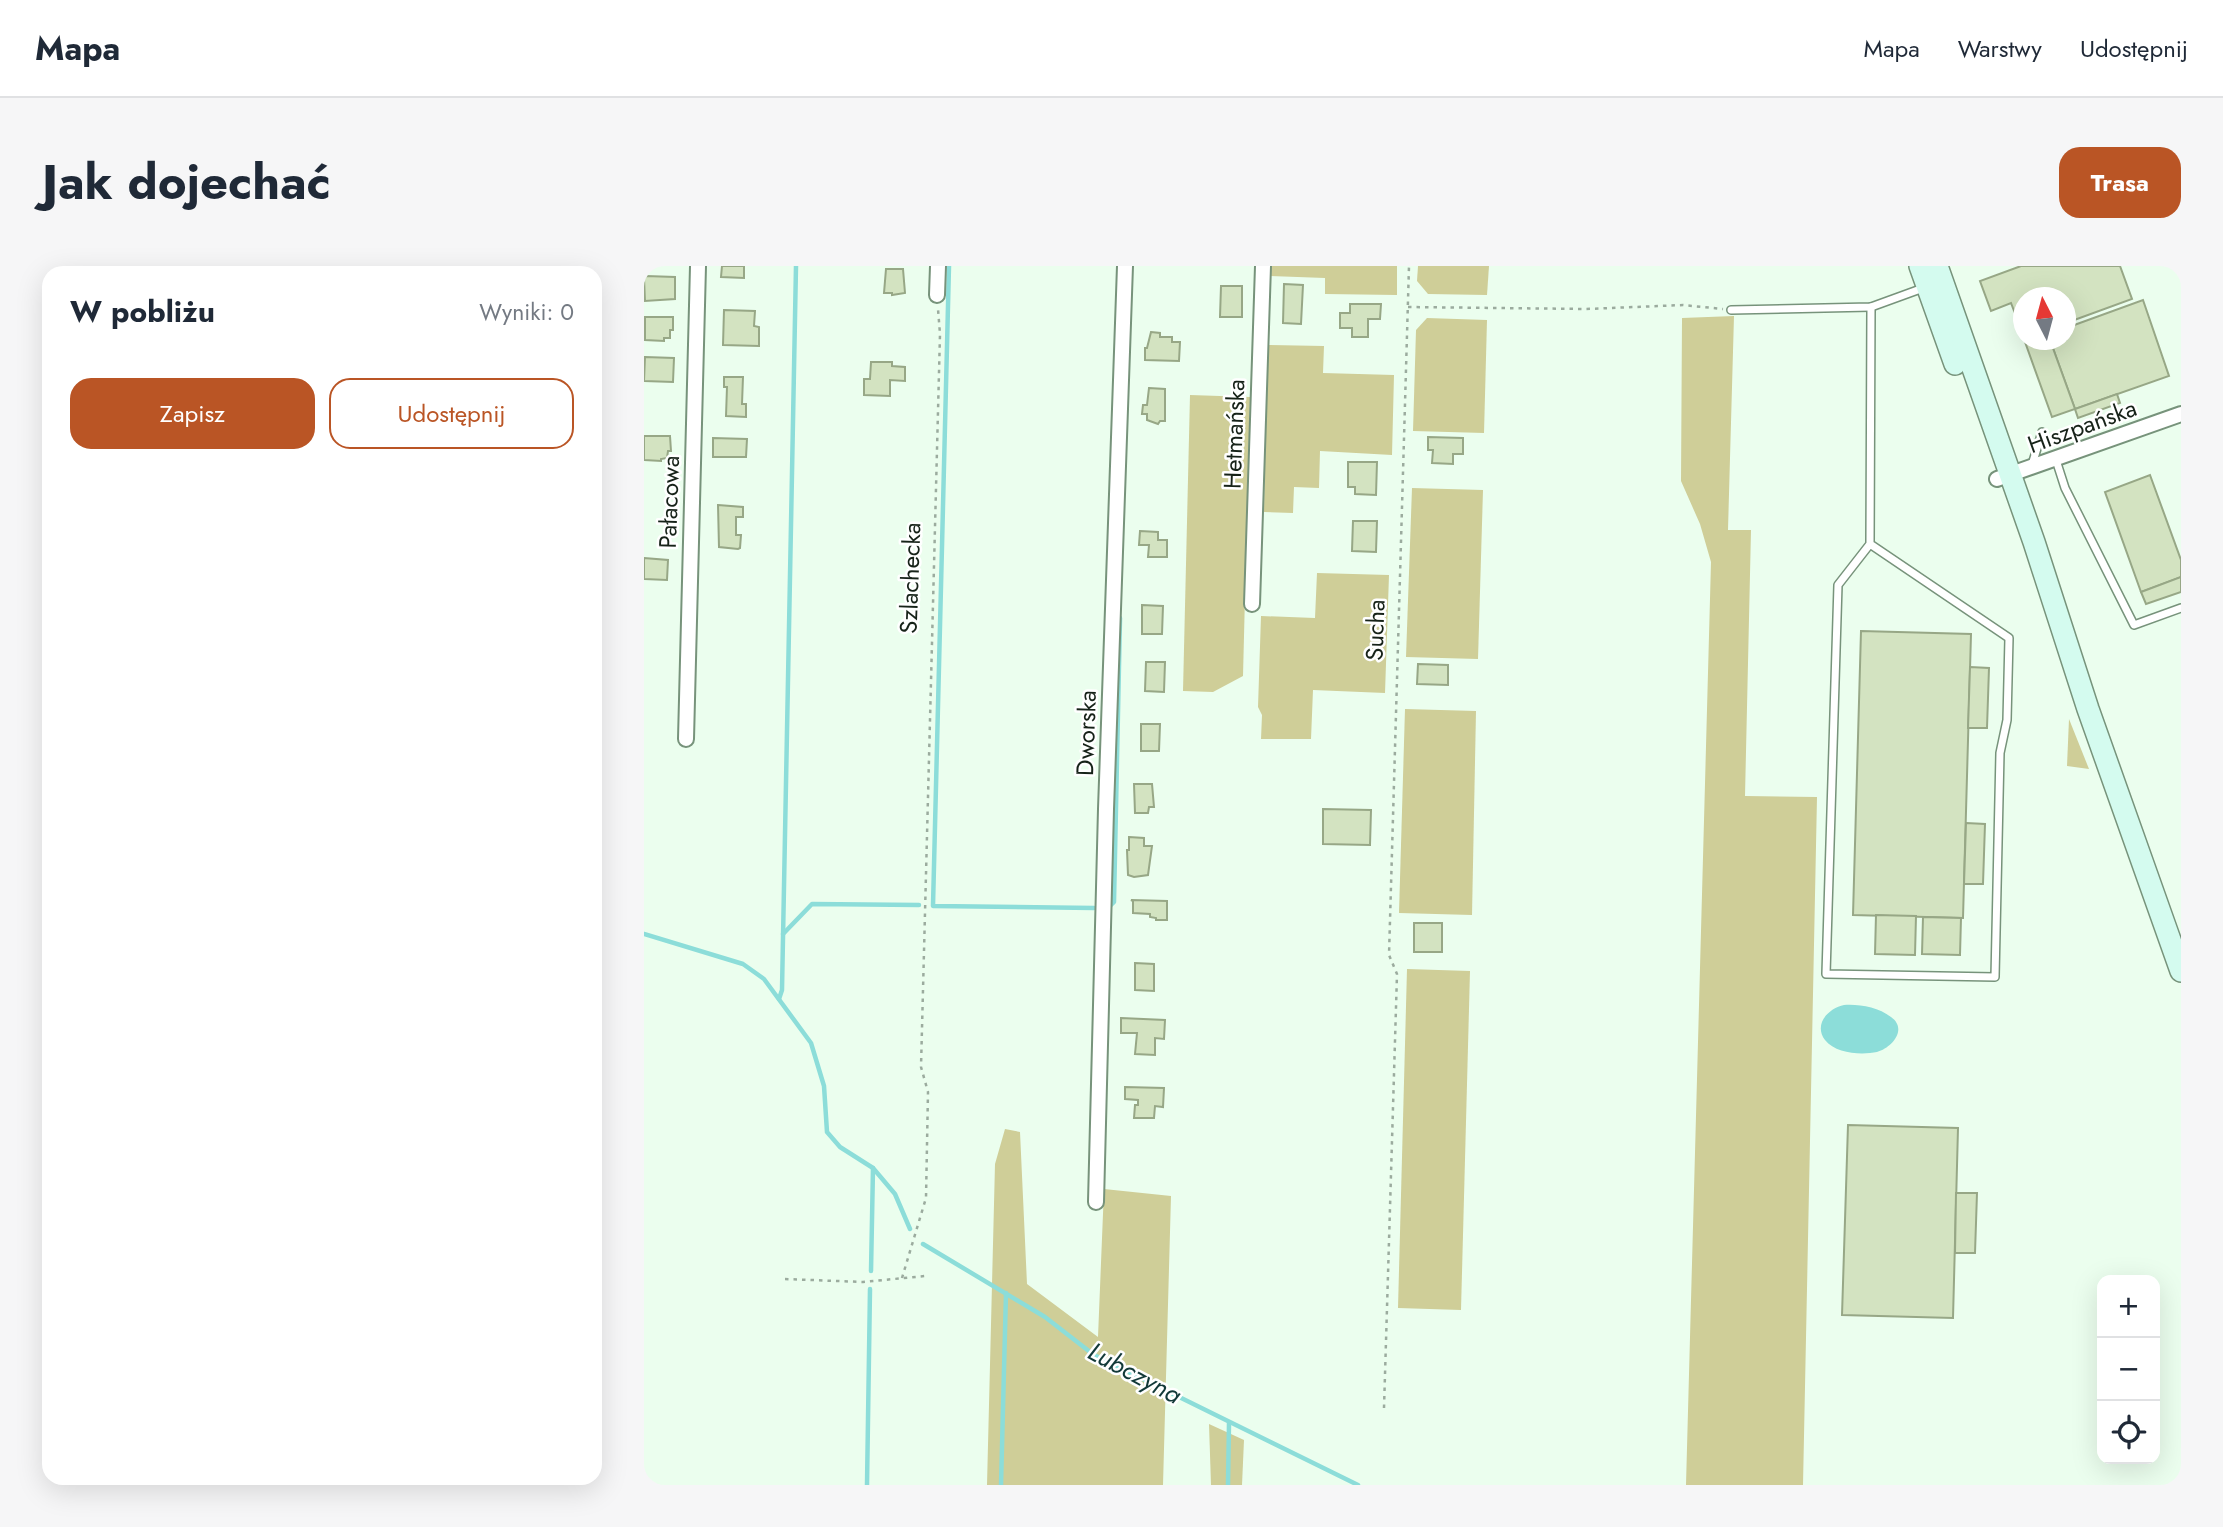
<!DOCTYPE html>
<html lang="pl">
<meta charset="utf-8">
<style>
:root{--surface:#fff;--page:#f6f6f7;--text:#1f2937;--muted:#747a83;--line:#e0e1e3;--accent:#ba5525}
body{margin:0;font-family:Jost,sans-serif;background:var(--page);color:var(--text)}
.controls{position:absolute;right:21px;bottom:21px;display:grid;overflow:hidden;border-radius:14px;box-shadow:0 7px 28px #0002}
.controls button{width:63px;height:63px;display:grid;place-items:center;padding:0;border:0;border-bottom:2px solid var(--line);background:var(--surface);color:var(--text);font:35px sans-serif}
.compass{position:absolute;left:1369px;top:21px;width:63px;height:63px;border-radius:50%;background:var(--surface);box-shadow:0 7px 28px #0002;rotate:354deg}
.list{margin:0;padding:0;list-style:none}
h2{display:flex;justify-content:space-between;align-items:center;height:91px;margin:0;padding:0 28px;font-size:30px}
h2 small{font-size:23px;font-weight:400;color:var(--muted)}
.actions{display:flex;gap:14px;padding:21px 28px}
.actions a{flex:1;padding:16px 0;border:2px solid var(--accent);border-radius:21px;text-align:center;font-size:24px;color:var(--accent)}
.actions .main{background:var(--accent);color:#fff}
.icon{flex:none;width:38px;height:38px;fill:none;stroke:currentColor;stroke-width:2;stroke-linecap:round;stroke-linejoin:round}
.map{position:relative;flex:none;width:1537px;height:1219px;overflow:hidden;border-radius:21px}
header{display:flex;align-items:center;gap:42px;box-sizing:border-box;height:98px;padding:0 35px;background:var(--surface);border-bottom:2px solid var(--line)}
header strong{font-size:33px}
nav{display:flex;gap:38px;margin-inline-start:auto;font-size:24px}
.intro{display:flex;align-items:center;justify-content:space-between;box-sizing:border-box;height:168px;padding:0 42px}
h1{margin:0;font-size:49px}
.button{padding:18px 32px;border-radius:21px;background:var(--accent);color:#fff;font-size:24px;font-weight:700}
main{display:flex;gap:42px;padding:0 42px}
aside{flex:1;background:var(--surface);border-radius:21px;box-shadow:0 7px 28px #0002}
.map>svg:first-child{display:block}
.green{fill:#cfce98}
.water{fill:#8cddd9}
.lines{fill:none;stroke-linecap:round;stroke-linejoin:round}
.stream{stroke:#8cddd9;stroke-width:4.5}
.building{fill:#d3e3c1;stroke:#97a786;stroke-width:2}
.lane-casing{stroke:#77937b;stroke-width:10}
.street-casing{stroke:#77937b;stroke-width:18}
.secondary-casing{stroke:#77937b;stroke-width:24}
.path{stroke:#9bab9e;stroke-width:2.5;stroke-dasharray:3.5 5;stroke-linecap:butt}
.lane{stroke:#fff;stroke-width:7}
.street{stroke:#fff;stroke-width:14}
.secondary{stroke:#d4fbef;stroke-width:21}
.labels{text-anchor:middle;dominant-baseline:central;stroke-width:5;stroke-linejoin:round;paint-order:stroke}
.street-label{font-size:24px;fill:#162218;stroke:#fff}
.water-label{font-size:26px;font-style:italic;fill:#123938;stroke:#fff}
</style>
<header>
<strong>Mapa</strong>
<nav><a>Mapa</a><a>Warstwy</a><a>Udostępnij</a></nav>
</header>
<div class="intro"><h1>Jak dojechać</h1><a class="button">Trasa</a></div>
<main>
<aside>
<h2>W pobliżu<small>Wyniki: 0</small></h2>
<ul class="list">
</ul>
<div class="actions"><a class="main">Zapisz</a><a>Udostępnij</a></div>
</aside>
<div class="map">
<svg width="1537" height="1219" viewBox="0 0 1537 1219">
<rect width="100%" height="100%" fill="#ebfeee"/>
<!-- green -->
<g class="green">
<path d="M625,0H753V29L681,28V12L625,10Z"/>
<path d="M774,0H845L843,29L784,28L773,15Z"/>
<path d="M1090,50L1084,264H1107L1101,530L1173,531L1159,1219H1042L1067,296L1056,258L1037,215L1038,52Z"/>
<path d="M783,52L843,54L840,167L769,165L772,64Z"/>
<path d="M622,79L680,80L679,107L750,109L748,189L676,185L675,222L650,221L649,247L620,246Z"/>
<path d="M546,129L606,131L599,410L569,426L539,425Z"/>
<path d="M768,222L839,224L834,393L762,391Z"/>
<path d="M673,307L745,309L741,427L669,424L667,473H617L618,449L614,441L617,350L671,352Z"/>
<path d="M761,443L832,445L828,649L755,647Z"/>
<path d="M1425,453L1445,503L1423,500Z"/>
<path d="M763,703L826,705L817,1044L754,1042Z"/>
<path d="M361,863L376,866L383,1018L454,1071L460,923L527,930L519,1219H343L351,898Z"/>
<path d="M565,1158L600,1174L598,1219H567Z"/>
</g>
<!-- water -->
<path class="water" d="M1200,739C1215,738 1234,741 1247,751C1264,763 1248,782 1233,786C1218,789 1192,788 1181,774C1169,758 1185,742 1200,739Z"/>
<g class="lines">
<!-- stream -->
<g class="stream">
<path d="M305,0L289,640L450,642"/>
<path d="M465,641L470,636L476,352"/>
<path d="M0,668L99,698L120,713L167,777L180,820L183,866L196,881L229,902L251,928L266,963"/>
<path d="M139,668L168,638L275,639"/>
<path d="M135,733L138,724L152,0"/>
<path d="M279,978L401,1051L450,1089L714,1219"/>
<path d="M227,1005L229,902"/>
<path d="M223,1219L226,1023"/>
<path d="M357,1219L362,1027"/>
<path d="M584,1219L585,1157"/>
</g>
</g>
<!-- building -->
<g class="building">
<path d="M78,0H100V12L77,11Z"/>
<path d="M1377,0H1476L1488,33L1422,57V32H1380V71L1367,37L1347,45L1336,15Z"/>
<path d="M242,3H259L261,27L248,29V27H240Z"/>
<path d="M2,10L31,11V33L1,35L0,12Z"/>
<path d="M640,18L659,19L657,58L639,57Z"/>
<path d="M577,20H598V51H576Z"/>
<path d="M1499,34L1525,110L1431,143L1406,74H1422V62Z"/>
<path d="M706,38H737L736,53H724V71H708V62H696V47H706Z"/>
<path d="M80,44L111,45L110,60L115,61V80L79,79Z"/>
<path d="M1,51H29V64H26V72H20V75L1,74Z"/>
<path d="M507,66L516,67V71H528V76H536L535,95L501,94V82H503Z"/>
<path d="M1388,74H1406L1431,143L1408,151L1381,76Z"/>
<path d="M1,91L30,92L29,116L0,115Z"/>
<path d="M227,96H248V100L261,101V115L246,114V130L220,129V113H226Z"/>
<path d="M80,111H99L98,138H102V151L82,150L83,121H80Z"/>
<path d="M505,122L521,123V155H516L514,158L503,154V148H498L499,139H503Z"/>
<path d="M1473,128L1476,137L1434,152L1431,143Z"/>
<path d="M0,170H26L27,185H24L23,192L17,193V195L0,194Z"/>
<path d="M784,171L819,172V188H809V198L788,197L789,184H784Z"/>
<path d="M69,172L103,173L102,191H69Z"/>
<path d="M704,196H733L732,229L711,228V221H704Z"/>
<path d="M1506,209L1537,294V311L1497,326L1461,226Z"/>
<path d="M74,239L99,241V251H92V269H97L96,282L94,283L75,281Z"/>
<path d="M709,255H733L732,286L708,285Z"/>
<path d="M496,265L514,266V274H523V291H504L505,279H495Z"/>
<path d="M0,292L24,294L23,314L0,313Z"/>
<path d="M1537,311V326L1502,338L1497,326Z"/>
<path d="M498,339L519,340L518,368H498Z"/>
<path d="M1217,365L1327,368L1319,652L1209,649Z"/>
<path d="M502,396H521L520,426L501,425Z"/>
<path d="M774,398L804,399V419L773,418Z"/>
<path d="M1326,401L1345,402L1343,462H1324Z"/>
<path d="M497,458H516L515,485H497Z"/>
<path d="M490,518H508L510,541H505L504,547H491Z"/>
<path d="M679,543L727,544L726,579L679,578Z"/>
<path d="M1322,557L1341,558L1339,618H1320Z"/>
<path d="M485,571L500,572V580H508L504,609L490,611L484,609L483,584H485Z"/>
<path d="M487,634L523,635V654H512V652L506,651V648L489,647V635Z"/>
<path d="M1232,649L1272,650L1271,689L1231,688Z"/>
<path d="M1279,651L1317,652L1316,689L1278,688Z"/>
<rect x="770" y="657" width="28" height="29"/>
<path d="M491,697L510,698V725L491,724Z"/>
<path d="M477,752L521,754L520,773L511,772V789L491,788L493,767H477Z"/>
<path d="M481,821L520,822L519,841L511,840L510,852H490L491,839H494V834L481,833Z"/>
<path d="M1204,859L1314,862L1309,1052L1198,1049Z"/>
<path d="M1312,927H1333L1331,987H1311Z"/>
</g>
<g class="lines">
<defs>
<g id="lane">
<path d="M1087,44L1227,41L1282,21"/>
<path d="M1412,194L1421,222L1490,359L1537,342"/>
<path d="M1387,202L1398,166"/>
<path d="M1226,278L1194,319L1182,708L1351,711L1356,487L1363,454L1365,372L1226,278L1227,41"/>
</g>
<g id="street">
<path d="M293,29L294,0"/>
<path d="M1353,213L1537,148"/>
<path d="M608,338L619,0"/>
<path d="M42,473L54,0"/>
<path d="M452,936L462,543L481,0"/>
</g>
<g id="secondary">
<path d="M1276,0L1311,98"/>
<path d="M1293,0L1390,276L1444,443L1537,705"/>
</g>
</defs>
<!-- lane casing -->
<use href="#lane" class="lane-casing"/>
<!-- street casing -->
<use href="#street" class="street-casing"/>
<!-- secondary casing -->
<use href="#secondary" class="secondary-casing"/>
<!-- path -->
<g class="path">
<path d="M764,41L942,43L1039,39L1079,43"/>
<path d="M258,1012L282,932L284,826L277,801L296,68L294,43"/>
<path d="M141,1013L219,1016L281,1010"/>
<path d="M740,1142L753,708L745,689L765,0"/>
</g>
<!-- lane -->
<use href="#lane" class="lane"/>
<!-- street -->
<use href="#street" class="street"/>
<!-- secondary -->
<use href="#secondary" class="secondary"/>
</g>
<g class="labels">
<!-- street labels -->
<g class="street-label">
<text transform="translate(1438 160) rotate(-20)">Hiszpańska</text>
<text transform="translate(590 168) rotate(-88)">Hetmańska</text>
<text transform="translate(25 236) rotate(-88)">Pałacowa</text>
<text transform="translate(266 312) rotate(-88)">Szlachecka</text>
<text transform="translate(731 364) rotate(-88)">Sucha</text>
<text transform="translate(442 467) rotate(-88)">Dworska</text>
</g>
<!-- water labels -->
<g class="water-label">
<text transform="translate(491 1107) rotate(28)">Lubczyna</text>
</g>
</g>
</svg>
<div class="controls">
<button>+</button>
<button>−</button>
<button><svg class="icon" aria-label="locate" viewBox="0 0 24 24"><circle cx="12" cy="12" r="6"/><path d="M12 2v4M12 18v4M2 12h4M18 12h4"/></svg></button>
</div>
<svg class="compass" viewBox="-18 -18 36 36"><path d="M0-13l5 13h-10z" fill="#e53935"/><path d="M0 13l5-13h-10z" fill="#747a83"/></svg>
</div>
</main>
